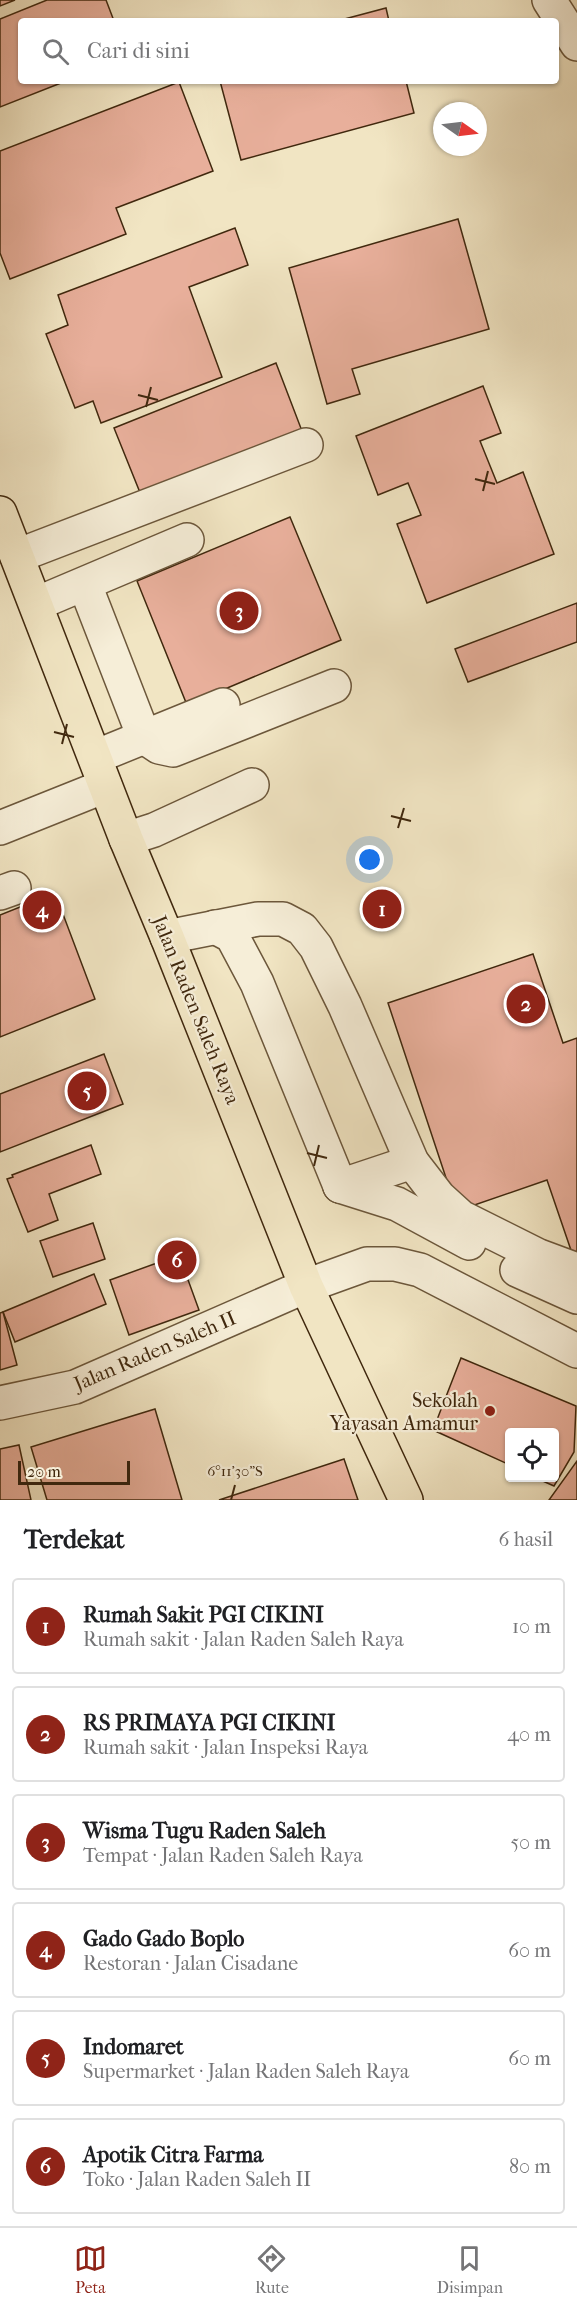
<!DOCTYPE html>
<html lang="id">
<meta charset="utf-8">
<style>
:root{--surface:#fff;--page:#f6f6f6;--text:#202124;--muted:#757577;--line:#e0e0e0;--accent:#8f2418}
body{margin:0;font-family:"IM FELL French Canon",serif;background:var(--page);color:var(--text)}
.controls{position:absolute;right:18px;bottom:18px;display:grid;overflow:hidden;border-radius:6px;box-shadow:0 2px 4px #0004}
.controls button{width:54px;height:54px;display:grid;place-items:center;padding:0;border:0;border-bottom:2px solid var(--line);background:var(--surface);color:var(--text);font:30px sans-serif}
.compass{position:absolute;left:433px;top:102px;width:54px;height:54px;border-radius:50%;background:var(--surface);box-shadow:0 2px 4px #0004;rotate:104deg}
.scale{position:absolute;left:18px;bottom:15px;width:112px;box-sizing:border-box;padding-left:6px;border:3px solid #40280e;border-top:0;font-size:16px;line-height:21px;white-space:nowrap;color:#40280e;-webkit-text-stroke:4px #f6eed8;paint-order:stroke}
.you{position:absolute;left:370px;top:860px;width:21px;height:21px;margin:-15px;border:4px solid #fff;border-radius:50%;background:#1a73e8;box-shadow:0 0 0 9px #1a73e833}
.badge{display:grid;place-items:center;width:39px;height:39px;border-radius:50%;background:var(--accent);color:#fff;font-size:20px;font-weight:700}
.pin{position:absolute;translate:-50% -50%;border:3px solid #fff;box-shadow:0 2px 6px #0006}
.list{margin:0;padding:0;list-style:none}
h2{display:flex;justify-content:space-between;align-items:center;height:78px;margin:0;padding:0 24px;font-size:26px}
h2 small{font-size:20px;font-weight:400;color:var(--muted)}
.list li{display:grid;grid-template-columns:39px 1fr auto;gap:18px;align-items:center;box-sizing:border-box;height:96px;margin:0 12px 12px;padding:0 12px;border:2px solid var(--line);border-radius:6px}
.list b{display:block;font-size:22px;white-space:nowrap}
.list p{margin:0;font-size:20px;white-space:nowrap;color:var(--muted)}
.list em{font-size:20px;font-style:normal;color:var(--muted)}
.icon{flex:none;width:33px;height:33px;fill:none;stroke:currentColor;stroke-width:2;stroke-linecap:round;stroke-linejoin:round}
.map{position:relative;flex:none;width:577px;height:1500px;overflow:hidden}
.search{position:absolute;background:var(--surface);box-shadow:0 2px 4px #0004;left:18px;right:18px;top:18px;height:66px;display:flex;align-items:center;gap:15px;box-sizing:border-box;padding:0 21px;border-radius:6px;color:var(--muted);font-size:22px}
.sheet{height:726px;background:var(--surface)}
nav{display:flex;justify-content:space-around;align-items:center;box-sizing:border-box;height:84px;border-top:2px solid var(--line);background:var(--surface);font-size:16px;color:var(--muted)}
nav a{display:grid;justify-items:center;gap:3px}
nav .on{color:var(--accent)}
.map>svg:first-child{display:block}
.building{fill:#e8af9b;stroke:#40280e;stroke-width:1.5}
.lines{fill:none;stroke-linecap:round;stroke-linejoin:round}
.minor-casing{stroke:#6c573b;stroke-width:36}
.major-casing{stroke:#40280e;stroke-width:36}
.minor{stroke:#f6eed8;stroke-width:33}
.major{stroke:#f1e5c3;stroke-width:33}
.ticks{fill:none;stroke:#40280e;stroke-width:2}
.poi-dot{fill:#8f2418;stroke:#f6eed8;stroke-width:2}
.labels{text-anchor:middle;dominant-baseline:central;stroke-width:4.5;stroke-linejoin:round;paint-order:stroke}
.street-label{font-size:20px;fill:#40280e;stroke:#f6eed8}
.poi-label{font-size:20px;fill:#40280e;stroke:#f6eed8;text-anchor:end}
.ticks-label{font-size:15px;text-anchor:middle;fill:#40280e;stroke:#f6eed8;stroke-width:4.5;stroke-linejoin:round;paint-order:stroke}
</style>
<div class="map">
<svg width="577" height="1500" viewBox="0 0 577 1500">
<rect width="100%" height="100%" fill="#f1e5c3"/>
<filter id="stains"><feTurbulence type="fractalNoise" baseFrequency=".00333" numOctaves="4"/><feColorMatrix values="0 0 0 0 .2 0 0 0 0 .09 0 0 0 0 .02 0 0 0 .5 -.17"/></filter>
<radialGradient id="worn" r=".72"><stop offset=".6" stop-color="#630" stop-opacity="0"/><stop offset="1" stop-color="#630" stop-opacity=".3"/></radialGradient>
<!-- building -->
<g class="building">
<path d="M0,0H15L0,6Z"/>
<path d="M47,0H106L114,21H21V81H66L0,107V19Z"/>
<path d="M386,8L389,21H337Z"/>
<path d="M220,81H406L414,113L241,160Z"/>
<path d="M179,82L213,171L116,208L126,234L10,279L0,253V151Z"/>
<path d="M458,219L489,329L352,369L360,394L327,404L289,268Z"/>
<path d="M235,228L248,265L189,287L222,377L101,423L93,401L75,408L46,334L68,325L58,295Z"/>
<path d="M276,363L302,431L141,495L114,428Z"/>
<path d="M483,386L501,433L480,441L497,483L523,472L554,554L427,603L397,524L421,515L408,483L378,495L356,436Z"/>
<path d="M290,517L341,640L187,705L137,581Z"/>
<path d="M577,603V642L468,682L455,649Z"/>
<path d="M55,893L95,999L0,1037V915Z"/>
<path d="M533,954L563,1043L577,1038V1258L574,1259L547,1180L457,1211L388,1003Z"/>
<path d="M104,1054L123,1104L0,1152V1094Z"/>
<path d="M91,1145L101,1174L49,1194L58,1220L28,1232L7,1179L13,1177L12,1175Z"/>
<path d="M93,1223L105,1259L53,1277L40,1241Z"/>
<path d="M179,1255L199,1310L129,1335L110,1280Z"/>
<path d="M94,1274L106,1304L15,1342L3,1312Z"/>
<path d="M3,1312L17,1365L0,1370V1313Z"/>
<path d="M461,1358L576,1406L574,1452L554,1486L536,1478H554V1432H510V1465L433,1430Z"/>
<path d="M155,1409L182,1500H47L31,1447Z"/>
<path d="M19,1445L31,1500H0V1449Z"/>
<path d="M344,1459L358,1500H219Z"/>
<path d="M577,1461V1500H549Z"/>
</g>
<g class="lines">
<defs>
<g id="minor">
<path d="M549,0L577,44"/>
<path d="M17,556L306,445"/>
<path d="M85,585L144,737L159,747L173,750L334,686"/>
<path d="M36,604L187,540"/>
<path d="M95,757L223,705"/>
<path d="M0,828L105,786"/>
<path d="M126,839L154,830L252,785"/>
<path d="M0,893L14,888"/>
<path d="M215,927L232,936L257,983L340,1186"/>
<path d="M167,937L258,919H283L302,929L316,947L345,1006L412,1162L439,1197L461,1217L539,1256L577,1270"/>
<path d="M340,1186L397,1204L469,1243"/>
<path d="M340,1186L412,1162"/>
<path d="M517,1270L577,1297"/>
<path d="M0,1403L75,1387L306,1286L367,1264H395L420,1270L577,1351"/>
</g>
<path id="major" d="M0,513L126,839L167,937L306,1286L406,1500"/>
</defs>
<!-- minor casing -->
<use href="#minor" class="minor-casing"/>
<!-- major casing -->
<use href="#major" class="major-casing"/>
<!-- minor -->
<use href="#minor" class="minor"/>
<!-- major -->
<use href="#major" class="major"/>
</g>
<!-- ticks -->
<path class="ticks" d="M138,395L158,400M146,407L151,387M475,479L495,484M483,491L488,471M54,732L74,737M62,744L67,724M391,816L411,821M398,828L404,808M307,1153L327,1158M314,1166L319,1145M231,1500L235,1485"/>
<!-- markers -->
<circle class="poi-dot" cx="490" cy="1411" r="6"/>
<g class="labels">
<!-- street labels -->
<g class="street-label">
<text transform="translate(196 1010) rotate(68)">Jalan Raden Saleh Raya</text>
<text transform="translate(155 1351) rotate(-23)">Jalan Raden Saleh II</text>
</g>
<!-- poi labels -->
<g class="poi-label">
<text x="478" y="1400">Sekolah<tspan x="478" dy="23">Yayasan Amamur</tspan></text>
</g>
</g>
<g class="ticks-label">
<text x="235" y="1476">6°11'30"S</text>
</g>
<rect width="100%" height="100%" filter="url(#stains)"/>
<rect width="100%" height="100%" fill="url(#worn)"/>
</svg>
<div class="controls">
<button><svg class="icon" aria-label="locate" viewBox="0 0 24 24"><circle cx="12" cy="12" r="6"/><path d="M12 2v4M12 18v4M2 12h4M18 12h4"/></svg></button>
</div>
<svg class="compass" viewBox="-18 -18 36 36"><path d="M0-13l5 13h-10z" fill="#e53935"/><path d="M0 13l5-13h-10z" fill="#757577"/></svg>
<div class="scale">20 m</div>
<div class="you"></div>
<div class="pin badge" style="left:382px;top:909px">1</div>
<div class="pin badge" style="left:526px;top:1004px">2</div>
<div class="pin badge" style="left:239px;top:611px">3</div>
<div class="pin badge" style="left:42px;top:910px">4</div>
<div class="pin badge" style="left:87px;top:1091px">5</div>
<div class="pin badge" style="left:177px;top:1260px">6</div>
<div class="search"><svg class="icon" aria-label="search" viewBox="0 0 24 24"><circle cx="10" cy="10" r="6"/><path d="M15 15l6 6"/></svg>Cari di sini</div>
</div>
<section class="sheet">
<h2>Terdekat<small>6 hasil</small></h2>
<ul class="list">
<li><span class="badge">1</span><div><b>Rumah Sakit PGI CIKINI</b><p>Rumah sakit · Jalan Raden Saleh Raya</p></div><em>10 m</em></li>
<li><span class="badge">2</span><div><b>RS PRIMAYA PGI CIKINI</b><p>Rumah sakit · Jalan Inspeksi Raya</p></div><em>40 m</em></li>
<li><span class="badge">3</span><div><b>Wisma Tugu Raden Saleh</b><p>Tempat · Jalan Raden Saleh Raya</p></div><em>50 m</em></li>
<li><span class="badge">4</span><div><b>Gado Gado Boplo</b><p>Restoran · Jalan Cisadane</p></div><em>60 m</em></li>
<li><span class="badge">5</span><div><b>Indomaret</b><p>Supermarket · Jalan Raden Saleh Raya</p></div><em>60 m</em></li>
<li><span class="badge">6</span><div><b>Apotik Citra Farma</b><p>Toko · Jalan Raden Saleh II</p></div><em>80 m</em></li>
</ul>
</section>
<nav>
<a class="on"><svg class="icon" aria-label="map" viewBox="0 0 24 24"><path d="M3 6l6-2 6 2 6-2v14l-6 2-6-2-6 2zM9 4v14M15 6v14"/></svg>Peta</a>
<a><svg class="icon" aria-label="directions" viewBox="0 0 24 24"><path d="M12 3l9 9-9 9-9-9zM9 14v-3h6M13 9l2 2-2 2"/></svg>Rute</a>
<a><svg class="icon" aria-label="saved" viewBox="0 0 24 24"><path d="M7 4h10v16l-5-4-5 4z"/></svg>Disimpan</a>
</nav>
